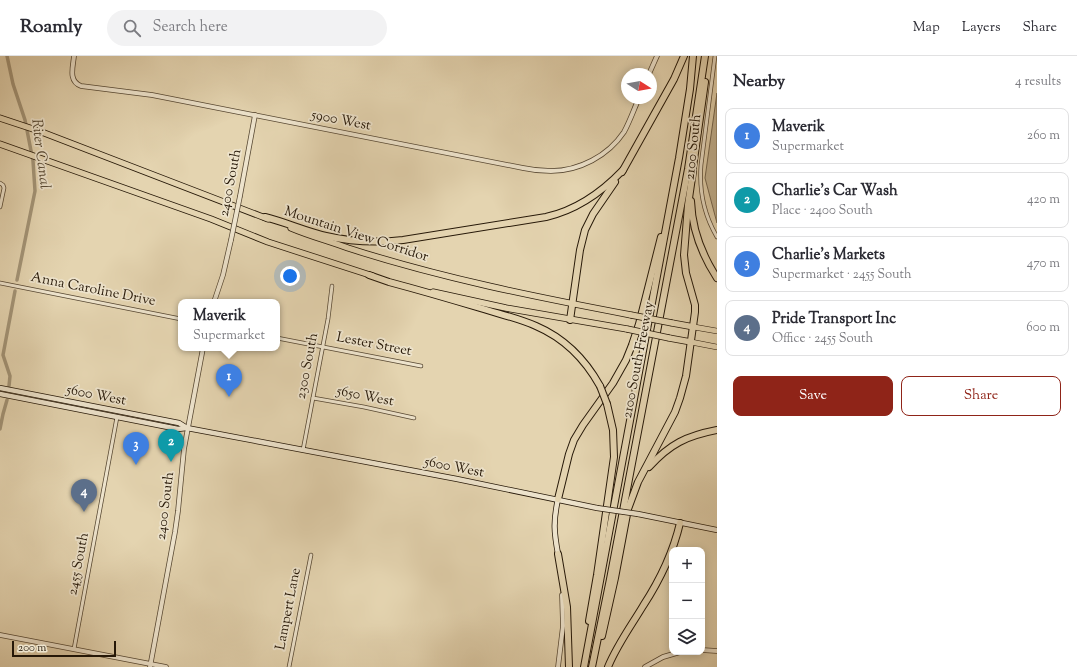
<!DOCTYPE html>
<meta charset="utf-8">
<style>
:root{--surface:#fff;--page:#f2f2f3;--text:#2b2b33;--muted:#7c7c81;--line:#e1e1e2;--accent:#8f2418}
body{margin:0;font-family:"Sorts Mill Goudy",serif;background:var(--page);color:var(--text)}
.controls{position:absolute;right:12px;bottom:12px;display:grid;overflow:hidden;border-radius:8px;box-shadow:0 2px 10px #0003}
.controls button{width:36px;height:36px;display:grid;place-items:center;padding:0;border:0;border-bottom:1px solid var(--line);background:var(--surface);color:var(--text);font:20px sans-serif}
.compass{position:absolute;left:621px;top:12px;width:36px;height:36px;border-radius:50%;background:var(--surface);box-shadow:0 2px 10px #0003;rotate:101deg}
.scale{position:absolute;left:12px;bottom:10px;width:104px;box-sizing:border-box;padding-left:4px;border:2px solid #261808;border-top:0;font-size:11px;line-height:14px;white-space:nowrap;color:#261808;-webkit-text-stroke:3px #ede3cc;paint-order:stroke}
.you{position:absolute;left:290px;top:220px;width:14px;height:14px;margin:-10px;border:3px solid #fff;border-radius:50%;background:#1a73e8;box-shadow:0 0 0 6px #1a73e833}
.badge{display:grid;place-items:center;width:26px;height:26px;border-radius:50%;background:var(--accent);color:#fff;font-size:13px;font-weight:700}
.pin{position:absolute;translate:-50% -33px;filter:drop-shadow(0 1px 2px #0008)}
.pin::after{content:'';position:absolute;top:21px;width:14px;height:12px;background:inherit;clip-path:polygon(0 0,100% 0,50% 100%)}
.popup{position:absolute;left:178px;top:243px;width:102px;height:52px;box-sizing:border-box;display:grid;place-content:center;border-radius:8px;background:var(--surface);filter:drop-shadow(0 1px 3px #0005);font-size:13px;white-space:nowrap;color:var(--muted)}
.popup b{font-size:15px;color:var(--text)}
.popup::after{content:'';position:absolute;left:50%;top:100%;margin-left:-8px;border:8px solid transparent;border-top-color:var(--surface)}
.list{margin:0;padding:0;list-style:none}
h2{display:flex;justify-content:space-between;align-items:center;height:52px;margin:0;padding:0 16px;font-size:17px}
h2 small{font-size:13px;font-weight:400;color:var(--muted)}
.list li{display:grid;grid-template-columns:26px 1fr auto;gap:12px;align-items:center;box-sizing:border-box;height:56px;margin:0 8px 8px;padding:0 8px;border:1px solid var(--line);border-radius:8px}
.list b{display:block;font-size:15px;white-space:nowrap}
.list p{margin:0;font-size:13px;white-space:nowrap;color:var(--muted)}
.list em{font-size:13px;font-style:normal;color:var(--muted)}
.actions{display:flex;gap:8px;padding:12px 16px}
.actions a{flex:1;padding:9px 0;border:1px solid var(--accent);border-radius:8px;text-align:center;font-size:14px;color:var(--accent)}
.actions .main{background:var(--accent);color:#fff}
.icon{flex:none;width:22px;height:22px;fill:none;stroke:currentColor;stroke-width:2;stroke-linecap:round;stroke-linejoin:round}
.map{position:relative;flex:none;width:717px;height:611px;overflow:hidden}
header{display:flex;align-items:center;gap:24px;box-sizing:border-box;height:56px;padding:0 20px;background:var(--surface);border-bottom:1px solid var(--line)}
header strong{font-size:19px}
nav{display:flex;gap:22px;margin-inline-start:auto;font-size:14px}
.search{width:280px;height:36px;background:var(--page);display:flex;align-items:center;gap:10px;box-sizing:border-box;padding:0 14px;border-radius:22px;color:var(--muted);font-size:15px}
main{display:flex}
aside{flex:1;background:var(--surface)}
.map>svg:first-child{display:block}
.green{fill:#c4b493;stroke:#75664e}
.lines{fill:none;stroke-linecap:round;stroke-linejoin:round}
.canal{stroke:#a39477;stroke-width:3.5}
.minor-casing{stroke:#564732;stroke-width:4.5}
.tertiary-casing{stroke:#564732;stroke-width:5.5}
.secondary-casing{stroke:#261808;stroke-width:6}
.primary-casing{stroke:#261808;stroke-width:6}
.trunk-casing{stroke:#261808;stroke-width:7}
.motorway-casing{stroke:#261808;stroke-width:8}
.minor{stroke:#ede3cc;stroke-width:3}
.tertiary{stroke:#ede3cc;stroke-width:4}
.secondary{stroke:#ede3cc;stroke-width:4.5}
.primary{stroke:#e4d4b0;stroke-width:5}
.trunk{stroke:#e4d4b0;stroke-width:5.5}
.motorway{stroke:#e4d4b0;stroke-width:6}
.tertiary-bridge-casing{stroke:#564732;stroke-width:5.5;stroke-linecap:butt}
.secondary-bridge-casing{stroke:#261808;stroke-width:6;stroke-linecap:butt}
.trunk-bridge-casing{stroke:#261808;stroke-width:7;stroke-linecap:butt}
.motorway-bridge-casing{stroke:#261808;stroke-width:8;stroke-linecap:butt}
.tertiary-bridge{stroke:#ede3cc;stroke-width:4}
.secondary-bridge{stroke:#ede3cc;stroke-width:4.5}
.trunk-bridge{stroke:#e4d4b0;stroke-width:5.5}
.motorway-bridge{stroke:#e4d4b0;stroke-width:6}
.labels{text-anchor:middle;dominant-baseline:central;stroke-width:3.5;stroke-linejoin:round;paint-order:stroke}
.street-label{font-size:14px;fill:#261808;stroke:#ede3cc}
.water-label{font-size:15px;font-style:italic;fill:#584a34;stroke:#ede3cc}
</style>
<header>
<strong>Roamly</strong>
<div class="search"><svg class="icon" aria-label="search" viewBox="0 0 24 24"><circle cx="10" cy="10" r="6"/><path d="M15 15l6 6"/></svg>Search here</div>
<nav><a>Map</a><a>Layers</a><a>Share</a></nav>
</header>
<main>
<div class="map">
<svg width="717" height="611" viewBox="0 0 717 611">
<rect width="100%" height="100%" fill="#e4d4b0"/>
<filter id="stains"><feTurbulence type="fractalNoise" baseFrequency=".005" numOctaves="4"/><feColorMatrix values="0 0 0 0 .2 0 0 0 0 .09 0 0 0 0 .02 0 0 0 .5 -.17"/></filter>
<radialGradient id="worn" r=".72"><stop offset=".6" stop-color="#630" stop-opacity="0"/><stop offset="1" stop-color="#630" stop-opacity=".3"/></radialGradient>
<!-- green -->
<path class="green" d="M717,37V167L705,122Z"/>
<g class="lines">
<!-- canal -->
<g class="canal">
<path d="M7,0L13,28L25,64L33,105L35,135L17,224"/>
<path d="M9,330L10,320L3,299L15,235"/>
<path d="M0,373L3,358L7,344"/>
</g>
<defs>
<g id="minor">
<path d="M715,0L701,109C699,135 704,159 717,181"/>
<path d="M0,127L3,129L4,132L0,151"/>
<path d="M0,227L181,263"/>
<path d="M277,282L421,310"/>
<path d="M313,342L364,351L414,362"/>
<path d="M303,394L328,263L332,230"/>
<path d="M74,593L117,361"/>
<path d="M289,611L311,499"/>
</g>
<g id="tertiary">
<path d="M74,0C73,11 68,25 81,30L152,39L523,112C532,114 541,115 551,115C579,115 608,100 624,76C630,65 634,53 639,42"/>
<path d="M649,18L657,0"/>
<path d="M240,140L255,59"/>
<path d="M214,246L223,219L231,184"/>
<path d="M0,579L166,611"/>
<path d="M702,594L717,595"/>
<path d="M150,611L175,476L178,455L184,393L203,292"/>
<path d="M558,611L563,570L562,539"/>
<path d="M645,611L663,601L680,596"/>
</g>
<g id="secondary">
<path d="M0,332L179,367L187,372L457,423L597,452"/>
<path d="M0,338L178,373L187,372"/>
<path d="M638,458L717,474"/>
<path d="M558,498C554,476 553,466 558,443"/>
</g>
<g id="primary">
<path d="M694,271L717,275"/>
<path d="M691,286L717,291"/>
</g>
<g id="trunk">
<path d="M0,62L39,75L268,163"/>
<path d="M0,88L211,163L268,186L373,220"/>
<path d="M291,172C310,180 329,185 348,192C441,222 536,241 631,259"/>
<path d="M433,236L506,252L627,273"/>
<path d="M672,267L694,271"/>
<path d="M669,282L691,286"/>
</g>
<g id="motorway">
<path d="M622,116L674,23L684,0"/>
<path d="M692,118L705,26"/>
<path d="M691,145C692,173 702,199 717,222"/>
<path d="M265,161C285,166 305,175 326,180C352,186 377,187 403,184L546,161C577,154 601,137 623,114"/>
<path d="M369,219L389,226C419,234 450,243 480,252C499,258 518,262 536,270C564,282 585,303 600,330"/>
<path d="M570,264L580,194L585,174L593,158L615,126"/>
<path d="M649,411C670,388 686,380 717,374"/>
<path d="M558,443L569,398L574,384L583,369L613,327L626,304L632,289L639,268L661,181"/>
<path d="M558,498L567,551L569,611"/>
<path d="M589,565L597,519L614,401L613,374L607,348"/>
<path d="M602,580L615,522L628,453L638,426L675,356L680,342L686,320L695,256V249L686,217L684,199L688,149L693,115"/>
<path d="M584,611L679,102L690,33L693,0"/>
<path d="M592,611L610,523L688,113L705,0"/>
<path d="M608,611C617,589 631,570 643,550C660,524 673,497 680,467"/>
</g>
</defs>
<!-- minor casing -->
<use href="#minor" class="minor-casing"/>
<!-- tertiary casing -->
<use href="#tertiary" class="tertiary-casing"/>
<!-- secondary casing -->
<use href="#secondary" class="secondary-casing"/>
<!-- primary casing -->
<use href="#primary" class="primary-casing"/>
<!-- trunk casing -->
<use href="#trunk" class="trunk-casing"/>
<!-- motorway casing -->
<use href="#motorway" class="motorway-casing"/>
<!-- minor -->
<use href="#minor" class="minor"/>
<!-- tertiary -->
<use href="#tertiary" class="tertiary"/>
<!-- secondary -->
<use href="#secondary" class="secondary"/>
<!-- primary -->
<use href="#primary" class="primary"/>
<!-- trunk -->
<use href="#trunk" class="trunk"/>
<!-- motorway -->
<use href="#motorway" class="motorway"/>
<defs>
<path id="tertiary-bridge" d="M231,184L240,140"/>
<path id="secondary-bridge" d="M597,452L638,458"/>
<g id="trunk-bridge">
<path d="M631,259L672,267"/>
<path d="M627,273L669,282"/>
</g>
<path id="motorway-bridge" d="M600,330L607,348"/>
</defs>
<!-- tertiary-bridge casing -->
<use href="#tertiary-bridge" class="tertiary-bridge-casing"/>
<!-- secondary-bridge casing -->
<use href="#secondary-bridge" class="secondary-bridge-casing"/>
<!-- trunk-bridge casing -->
<use href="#trunk-bridge" class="trunk-bridge-casing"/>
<!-- motorway-bridge casing -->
<use href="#motorway-bridge" class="motorway-bridge-casing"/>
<!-- tertiary-bridge -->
<use href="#tertiary-bridge" class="tertiary-bridge"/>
<!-- secondary-bridge -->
<use href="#secondary-bridge" class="secondary-bridge"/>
<!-- trunk-bridge -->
<use href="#trunk-bridge" class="trunk-bridge"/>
<!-- motorway-bridge -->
<use href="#motorway-bridge" class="motorway-bridge"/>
</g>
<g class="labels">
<!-- street labels -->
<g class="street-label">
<text transform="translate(341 65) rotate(11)">5900 West</text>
<text transform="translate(694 91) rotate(-84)">2100 South</text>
<text transform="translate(231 127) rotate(-79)">2400 South</text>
<text transform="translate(356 179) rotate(18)">Mountain View Corridor</text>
<text transform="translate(93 234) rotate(11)">Anna Caroline Drive</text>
<text transform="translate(374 289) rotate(11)">Lester Street</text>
<text transform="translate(639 304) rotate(-79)">2100 South Freeway</text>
<text transform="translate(308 310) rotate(-79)">2300 South</text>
<text transform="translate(96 340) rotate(11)">5600 West</text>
<text transform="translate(365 341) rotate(11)">5650 West</text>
<text transform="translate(454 412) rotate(11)">5600 West</text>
<text transform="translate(166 450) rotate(-83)">2400 South</text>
<text transform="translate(79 508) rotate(-79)">2455 South</text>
<text transform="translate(289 553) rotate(-79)">Lampert Lane</text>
</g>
<!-- water labels -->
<g class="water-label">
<text transform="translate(40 98) rotate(83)">Riter Canal</text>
</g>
</g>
<rect width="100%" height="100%" filter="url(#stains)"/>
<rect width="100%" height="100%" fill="url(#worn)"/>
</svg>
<div class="controls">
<button>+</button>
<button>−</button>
<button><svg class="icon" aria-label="layers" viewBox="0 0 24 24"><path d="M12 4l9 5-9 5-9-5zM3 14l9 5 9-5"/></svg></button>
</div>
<svg class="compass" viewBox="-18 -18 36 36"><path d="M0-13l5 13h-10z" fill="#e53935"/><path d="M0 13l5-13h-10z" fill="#7c7c81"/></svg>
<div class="scale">200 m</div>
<div class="you"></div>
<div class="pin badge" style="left:229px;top:341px;background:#3f7fe0">1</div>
<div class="popup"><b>Maverik</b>Supermarket</div>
<div class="pin badge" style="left:171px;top:406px;background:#0f9aa8">2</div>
<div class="pin badge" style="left:136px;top:409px;background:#3f7fe0">3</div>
<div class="pin badge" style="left:84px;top:456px;background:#5c6f8a">4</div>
</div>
<aside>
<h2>Nearby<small>4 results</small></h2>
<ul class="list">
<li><span class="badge" style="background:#3f7fe0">1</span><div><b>Maverik</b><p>Supermarket</p></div><em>260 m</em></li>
<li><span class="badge" style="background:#0f9aa8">2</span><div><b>Charlie's Car Wash</b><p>Place · 2400 South</p></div><em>420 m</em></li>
<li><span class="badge" style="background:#3f7fe0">3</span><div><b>Charlie's Markets</b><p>Supermarket · 2455 South</p></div><em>470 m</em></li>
<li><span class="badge" style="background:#5c6f8a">4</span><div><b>Pride Transport Inc</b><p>Office · 2455 South</p></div><em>600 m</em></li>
</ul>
<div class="actions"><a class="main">Save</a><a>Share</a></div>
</aside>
</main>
